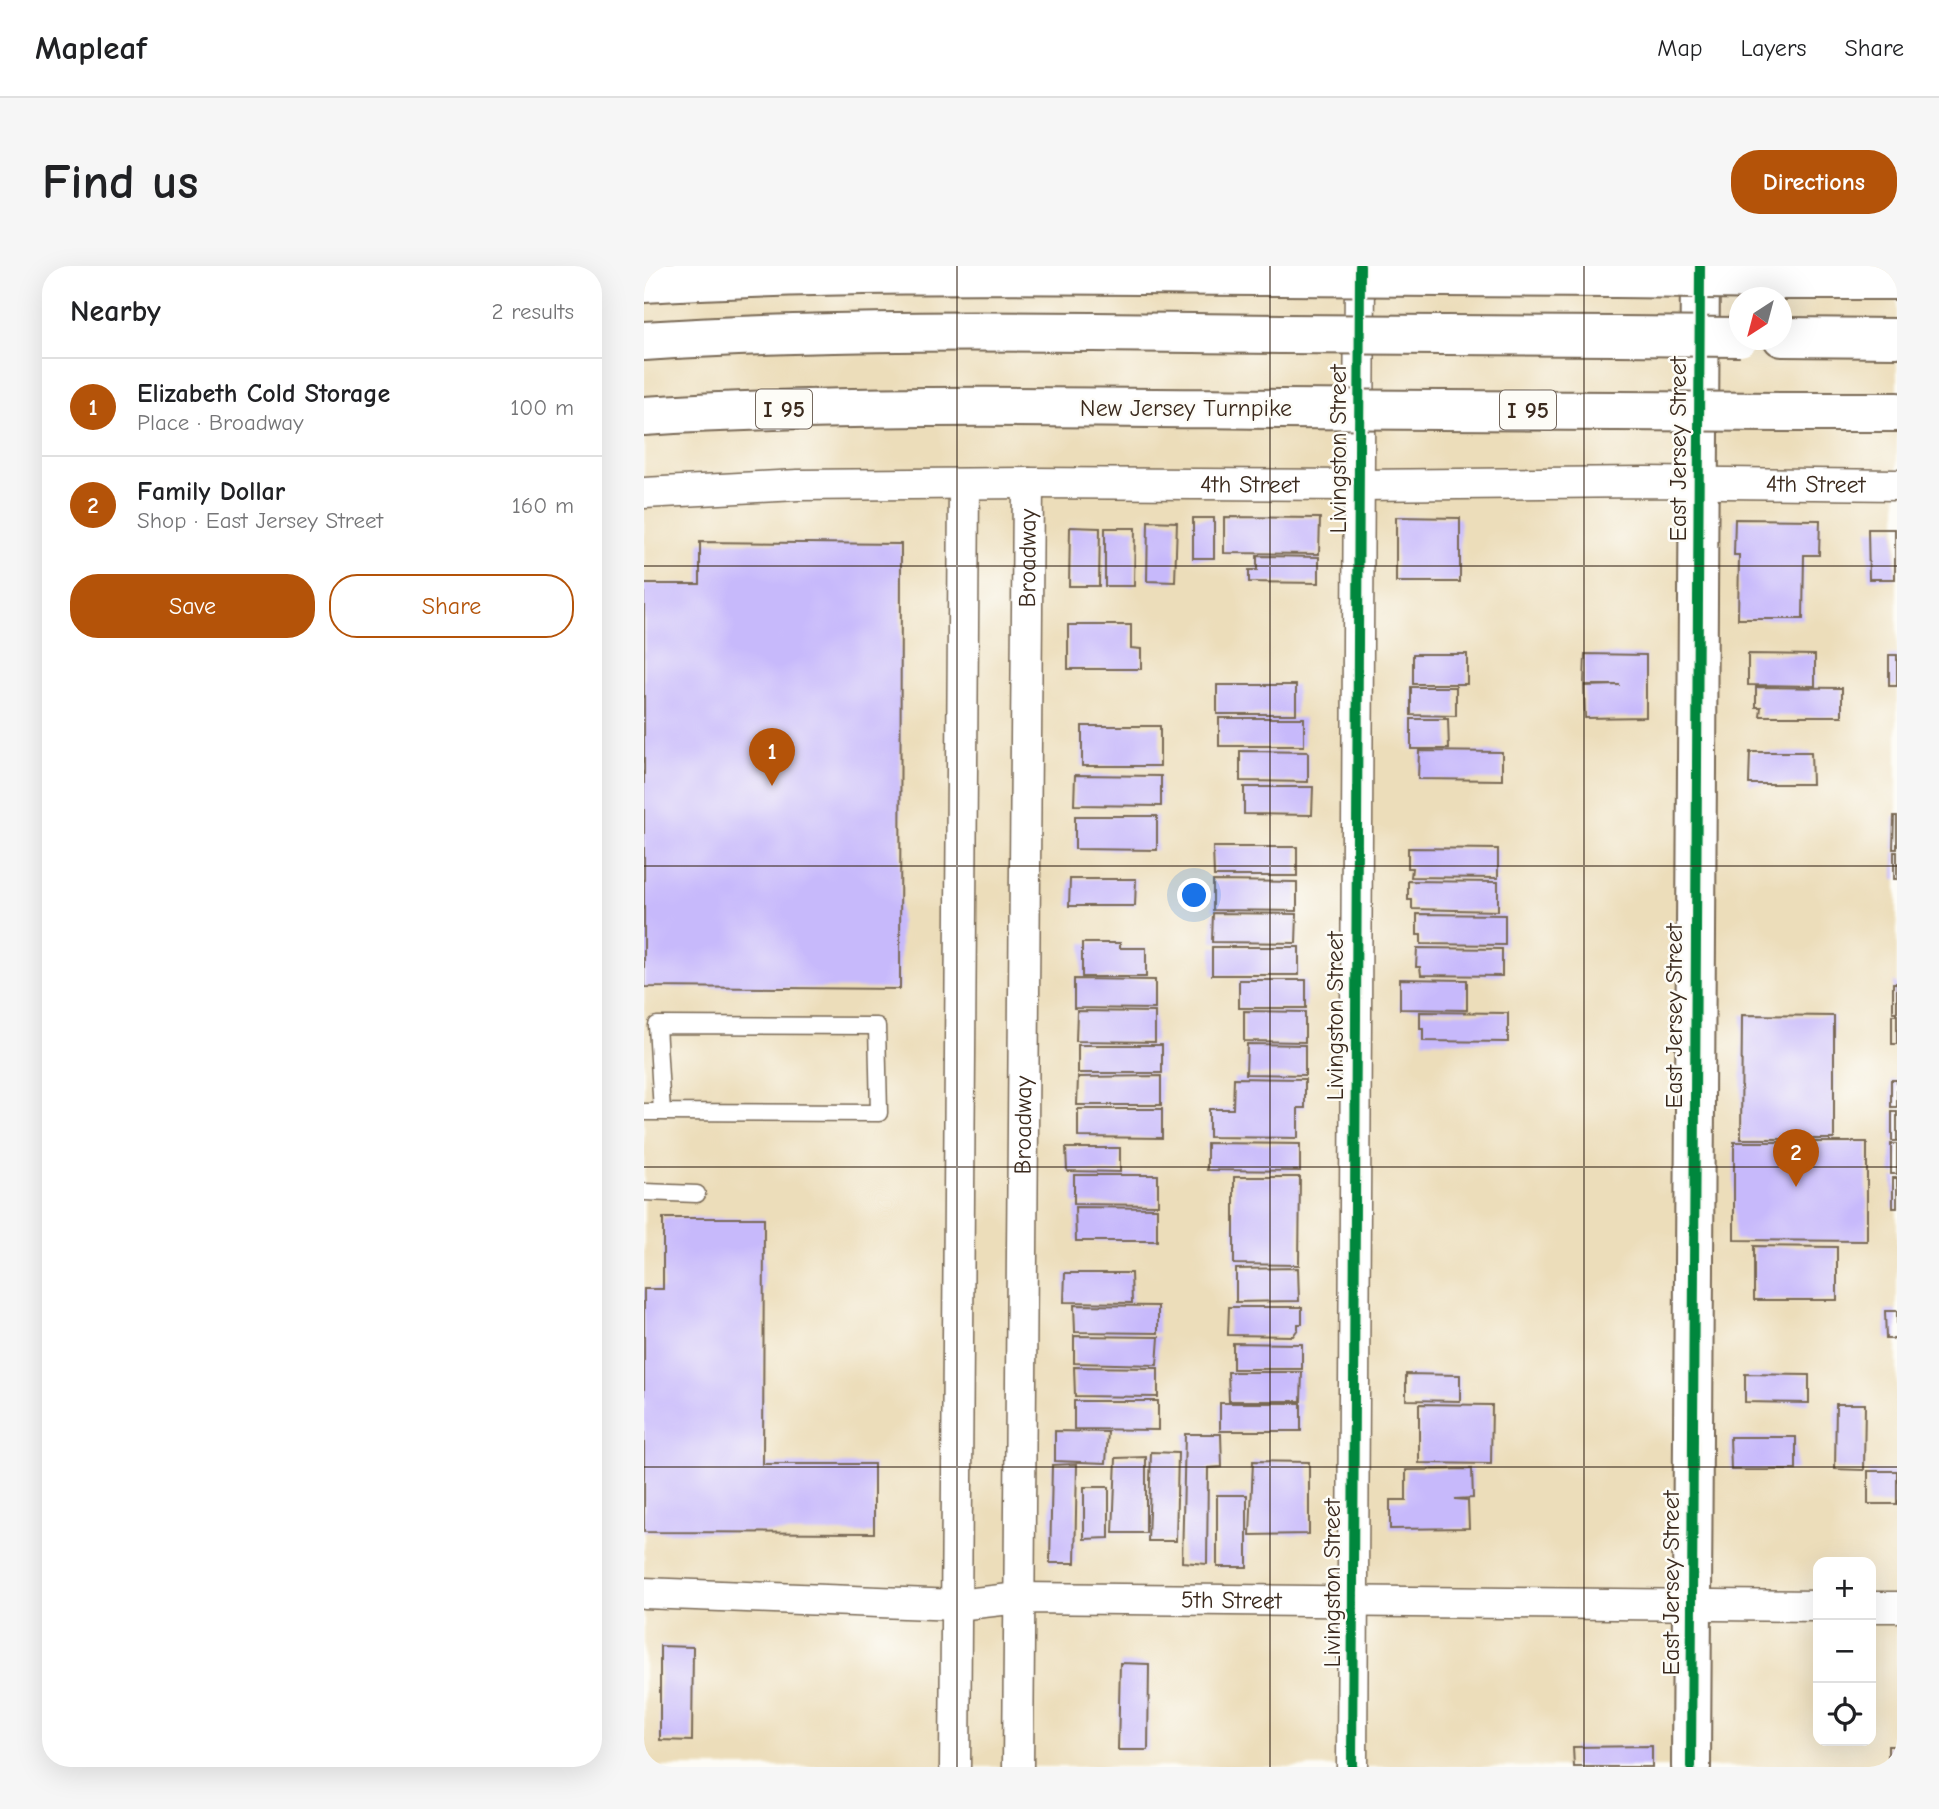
<!DOCTYPE html>
<meta charset="utf-8">
<style>
:root{--surface:#fff;--page:#f6f6f6;--text:#202124;--muted:#757577;--line:#e0e0e0;--accent:#b45309}
body{margin:0;font-family:"Comic Neue",sans-serif;background:var(--page);color:var(--text)}
.controls{position:absolute;right:21px;bottom:21px;display:grid;overflow:hidden;border-radius:14px;box-shadow:0 7px 28px #0002}
.controls button{width:63px;height:63px;display:grid;place-items:center;padding:0;border:0;border-bottom:2px solid var(--line);background:var(--surface);color:var(--text);font:35px sans-serif}
.compass{position:absolute;left:1085px;top:21px;width:63px;height:63px;border-radius:50%;background:var(--surface);box-shadow:0 7px 28px #0002;rotate:216deg}
.you{position:absolute;left:551px;top:630px;width:24px;height:24px;margin:-18px;border:5px solid #fff;border-radius:50%;background:#1a73e8;box-shadow:0 0 0 10px #1a73e833}
.badge{display:grid;place-items:center;width:46px;height:46px;border-radius:50%;background:var(--accent);color:#fff;font-size:23px;font-weight:700}
.pin{position:absolute;translate:-50% -58px;filter:drop-shadow(0 2px 4px #0008)}
.pin::after{content:'';position:absolute;top:37px;width:24px;height:21px;background:inherit;clip-path:polygon(0 0,100% 0,50% 100%)}
.list{margin:0;padding:0;list-style:none}
h2{display:flex;justify-content:space-between;align-items:center;height:91px;margin:0;padding:0 28px;font-size:30px}
h2 small{font-size:23px;font-weight:400;color:var(--muted)}
.list li{display:grid;grid-template-columns:46px 1fr auto;gap:21px;align-items:center;box-sizing:border-box;height:98px;padding:0 28px;border-top:2px solid var(--line)}
.list b{display:block;font-size:26px;white-space:nowrap}
.list p{margin:0;font-size:23px;white-space:nowrap;color:var(--muted)}
.list em{font-size:23px;font-style:normal;color:var(--muted)}
.actions{display:flex;gap:14px;padding:21px 28px}
.actions a{flex:1;padding:16px 0;border:2px solid var(--accent);border-radius:28px;text-align:center;font-size:24px;color:var(--accent)}
.actions .main{background:var(--accent);color:#fff}
.icon{flex:none;width:38px;height:38px;fill:none;stroke:currentColor;stroke-width:2;stroke-linecap:round;stroke-linejoin:round}
.map{position:relative;flex:none;width:1253px;height:1501px;overflow:hidden;border-radius:28px}
header{display:flex;align-items:center;gap:42px;box-sizing:border-box;height:98px;padding:0 35px;background:var(--surface);border-bottom:2px solid var(--line)}
header strong{font-size:33px}
nav{display:flex;gap:38px;margin-inline-start:auto;font-size:24px}
.intro{display:flex;align-items:center;justify-content:space-between;box-sizing:border-box;height:168px;padding:0 42px}
h1{margin:0;font-size:49px}
.button{padding:18px 32px;border-radius:28px;background:var(--accent);color:#fff;font-size:24px;font-weight:700}
main{display:flex;gap:42px;padding:0 42px}
aside{flex:1;background:var(--surface);border-radius:28px;box-shadow:0 7px 28px #0002}
.map>svg:first-child{display:block}
.building{fill:#c7b9fb}
.lines{fill:none;stroke-linecap:round;stroke-linejoin:round}
.service-casing{stroke:#796955;stroke-width:19}
.minor-casing{stroke:#796955;stroke-width:33}
.tertiary-casing{stroke:#796955;stroke-width:42}
.motorway-casing{stroke:#796955;stroke-width:42}
.service{stroke:#fff;stroke-width:16}
.minor{stroke:#fff;stroke-width:30}
.tertiary{stroke:#fff;stroke-width:38}
.motorway{stroke:#fff;stroke-width:38}
.motorway-bridge-casing{stroke:#796955;stroke-width:42;stroke-linecap:butt}
.motorway-bridge{stroke:#fff;stroke-width:38}
.cycleway-casing{stroke:#fdfcf7;stroke-width:15}
.cycleway{stroke:#00873e;stroke-width:10}
.grid{fill:none;stroke:#3b2a1e;stroke-width:2;stroke-opacity:0.55}
.labels{text-anchor:middle;dominant-baseline:central;stroke-width:5;stroke-linejoin:round;paint-order:stroke}
.shield{fill:#fdfcf7;stroke:#75695f;stroke-width:2}
.shield-label{font-size:23px;font-weight:bold;fill:#3b2a1e}
.street-label{font-size:24px;fill:#3b2a1e;stroke:#fdfcf7}
</style>
<header>
<strong>Mapleaf</strong>
<nav><a>Map</a><a>Layers</a><a>Share</a></nav>
</header>
<div class="intro"><h1>Find us</h1><a class="button">Directions</a></div>
<main>
<aside>
<h2>Nearby<small>2 results</small></h2>
<ul class="list">
<li><span class="badge">1</span><div><b>Elizabeth Cold Storage</b><p>Place · Broadway</p></div><em>100 m</em></li>
<li><span class="badge">2</span><div><b>Family Dollar</b><p>Shop · East Jersey Street</p></div><em>160 m</em></li>
</ul>
<div class="actions"><a class="main">Save</a><a>Share</a></div>
</aside>
<div class="map">
<svg width="1253" height="1501" viewBox="0 0 1253 1501">
<rect width="100%" height="100%" fill="#fdfcf7"/>
<filter id="ink" filterUnits="userSpaceOnUse"><feTurbulence type="fractalNoise" baseFrequency=".0143" numOctaves="2"/><feDisplacementMap in="SourceGraphic" scale="14" xChannelSelector="R" yChannelSelector="G"/><feConvolveMatrix kernelMatrix="1 2 1 2 8 2 1 2 1" color-interpolation-filters="sRGB"/></filter>
<filter id="wash" filterUnits="userSpaceOnUse"><feTurbulence type="fractalNoise" baseFrequency=".00686" numOctaves="4" result="noise"/><feDisplacementMap in="SourceGraphic" scale="28" xChannelSelector="R" yChannelSelector="G"/><feGaussianBlur stdDeviation="1.57" result="paint"/><feColorMatrix in="noise" values="0 0 0 0 0 0 0 0 0 0 0 0 0 0 0 0 0 1.4 0 .05"/><feComposite in="paint" operator="in"/></filter>
<g filter="url(#wash)">
<rect width="100%" height="100%" fill="#ecddba"/>
<g id="blocks">
<!-- building -->
<g class="building">
<path d="M580,251L676,252L675,288L580,287Z"/>
<path d="M752,251L816,252V316H752Z"/>
<rect x="549" y="252" width="21" height="40"/>
<path d="M1091,253L1176,254L1175,289H1160L1159,353H1094L1095,289H1090Z"/>
<path d="M504,255L533,256L531,316L503,315Z"/>
<path d="M426,261L456,262L455,320H425Z"/>
<path d="M461,262H491L490,320H461Z"/>
<path d="M1224,263H1251V313H1225Z"/>
<path d="M56,276L257,278L256,723L0,721V318H56Z"/>
<path d="M613,290L675,291V317L605,316V304H613Z"/>
<path d="M424,359H487V382L497,383V403H424Z"/>
<rect x="769" y="388" width="54" height="30"/>
<path d="M941,388L1002,389V451L941,452L940,420L976,419H940Z"/>
<path d="M1104,388L1171,389V420L1104,419Z"/>
<rect x="1245" y="389" width="8" height="31"/>
<rect x="573" y="419" width="79" height="29"/>
<path d="M767,421H812V450L767,449Z"/>
<path d="M1112,421L1198,422V450H1116L1117,441H1112Z"/>
<rect x="575" y="452" width="85" height="28"/>
<path d="M767,453H804L805,483H767Z"/>
<rect x="438" y="460" width="78" height="40"/>
<path d="M596,485L664,486V516L596,515Z"/>
<path d="M775,485L858,486V514L774,513Z"/>
<path d="M1106,486H1167L1168,518H1105Z"/>
<path d="M431,509L517,510V540L430,539Z"/>
<path d="M600,521H669L668,549L600,548Z"/>
<path d="M431,550H513V584L431,583Z"/>
<path d="M1250,550H1253V583H1249Z"/>
<path d="M569,581H653V610H570Z"/>
<path d="M764,582L854,583V612L767,611L768,602H764Z"/>
<rect x="1250" y="586" width="3" height="27"/>
<path d="M426,613H492L491,640H425Z"/>
<path d="M569,615L653,616V645L569,644Z"/>
<path d="M764,615L854,616V645L768,643V634H764Z"/>
<path d="M569,647L653,648L652,677L568,676Z"/>
<path d="M773,648L861,649V679L777,678V669H773Z"/>
<path d="M438,677H476V682H502V711H438Z"/>
<rect x="568" y="681" width="87" height="28"/>
<path d="M773,682L858,683V710L777,709L776,701H772Z"/>
<path d="M430,713L511,714V743L430,742Z"/>
<path d="M756,713L823,714V744L756,743Z"/>
<rect x="595" y="714" width="67" height="28"/>
<rect x="1249" y="717" width="4" height="29"/>
<path d="M433,745L511,746V776L432,775Z"/>
<path d="M600,745L661,746V776L600,775Z"/>
<path d="M776,746L864,747V776L779,775V763H776Z"/>
<path d="M1098,749L1190,750V873H1097Z"/>
<rect x="1248" y="749" width="5" height="29"/>
<path d="M603,778L661,779V809L602,808Z"/>
<rect x="434" y="779" width="84" height="28"/>
<path d="M517,810V839H433L434,811Z"/>
<path d="M590,812L661,813V842H654V872L565,871V843H589Z"/>
<rect x="1247" y="814" width="6" height="27"/>
<path d="M434,843H518V872L434,871Z"/>
<rect x="1248" y="846" width="5" height="29"/>
<path d="M1090,876H1223V975L1090,974Z"/>
<path d="M563,877L656,878V905L563,904Z"/>
<rect x="1247" y="878" width="6" height="30"/>
<path d="M422,882H476V906L423,905Z"/>
<path d="M430,909H514V939L430,938Z"/>
<path d="M590,911H656L655,999L590,998Z"/>
<rect x="1249" y="912" width="4" height="30"/>
<path d="M431,941L513,942V975H432Z"/>
<path d="M19,952H120L119,1198H230V1267L0,1266V1023H19Z"/>
<path d="M1110,980L1193,981V1034H1110Z"/>
<path d="M654,1002L655,1035L592,1036V1003Z"/>
<path d="M421,1007H487L488,1037L420,1036Z"/>
<path d="M430,1039L514,1040V1067L431,1066Z"/>
<path d="M585,1041H658V1058H654V1063L649,1070L584,1069Z"/>
<path d="M1241,1045H1253V1073H1242Z"/>
<path d="M430,1070L515,1071L513,1099L430,1097Z"/>
<path d="M589,1077L658,1078V1103H589Z"/>
<path d="M430,1101L514,1102V1131L431,1130Z"/>
<path d="M584,1106H658L657,1135H585Z"/>
<path d="M762,1108L816,1109V1135L762,1134Z"/>
<path d="M1101,1108L1165,1109V1137L1101,1136Z"/>
<path d="M430,1135H514V1164L430,1163Z"/>
<rect x="576" y="1137" width="81" height="28"/>
<path d="M775,1138L848,1139L847,1198L775,1197Z"/>
<path d="M1192,1138H1221L1220,1204L1191,1203Z"/>
<path d="M411,1165L464,1166L462,1197L411,1195Z"/>
<path d="M541,1168H577L578,1201L564,1202L563,1298L538,1296Z"/>
<path d="M1086,1171H1152V1204H1087Z"/>
<path d="M507,1186L534,1187L532,1275H504Z"/>
<path d="M502,1191V1267H469L472,1192Z"/>
<path d="M609,1195L665,1196V1268L606,1269Z"/>
<path d="M433,1198L431,1297H406L408,1199Z"/>
<path d="M828,1203L829,1232L811,1233L824,1234L825,1262L746,1263V1234H762V1204Z"/>
<rect x="1224" y="1205" width="29" height="33"/>
<path d="M440,1221H465V1272L440,1273Z"/>
<rect x="573" y="1229" width="30" height="72"/>
<path d="M16,1380L49,1381L48,1475L16,1474Z"/>
<path d="M476,1397L505,1398L504,1484H474Z"/>
<path d="M1008,1480V1501H930L929,1481Z"/>
<rect x="1244" y="1480" width="9" height="21"/>
</g>
</g>
</g>
<g filter="url(#ink)">
<use href="#blocks" fill-opacity="0" stroke="#796955" stroke-width="2"/>
<g class="lines">
<defs>
<g id="service">
<path d="M0,846H18L235,847L233,760L13,759L18,846"/>
<path d="M0,926L53,928"/>
</g>
<g id="minor">
<path id="s1" d="M0,227L154,219L384,217L715,219L1001,216L1253,219"/>
<path id="s2" d="M0,1327L313,1339L375,1332L1174,1340"/>
<path d="M1227,1341H1253"/>
<path d="M311,1501L320,218"/>
<path id="s3" d="M374,1501L384,217"/>
<path d="M708,1501L716,0"/>
</g>
<path id="tertiary" d="M1047,1501L1056,0"/>
<g id="motorway">
<path d="M798,11L972,12"/>
<path d="M1142,14H1253"/>
<path d="M0,17C211,4 423,9 635,10"/>
<path d="M799,69L972,70"/>
<path d="M1138,71L1253,72"/>
<path d="M0,75C212,61 425,66 637,68"/>
<path d="M797,144L972,145"/>
<path d="M1141,146H1253"/>
<path d="M0,150C212,137 424,141 636,143"/>
</g>
</defs>
<!-- service casing -->
<use href="#service" class="service-casing"/>
<!-- minor casing -->
<use href="#minor" class="minor-casing"/>
<!-- tertiary casing -->
<use href="#tertiary" class="tertiary-casing"/>
<!-- motorway casing -->
<use href="#motorway" class="motorway-casing"/>
<!-- service -->
<use href="#service" class="service"/>
<!-- minor -->
<use href="#minor" class="minor"/>
<!-- tertiary -->
<use href="#tertiary" class="tertiary"/>
<!-- motorway -->
<use href="#motorway" class="motorway"/>
<defs>
<g id="motorway-bridge">
<path d="M635,10L798,11"/>
<path d="M972,12L1142,14"/>
<path d="M637,68L799,69"/>
<path d="M972,70L1096,71"/>
<path d="M636,143L797,144"/>
<path d="M972,145L1141,146"/>
</g>
</defs>
<!-- motorway-bridge casing -->
<use href="#motorway-bridge" class="motorway-bridge-casing"/>
<!-- motorway-bridge -->
<use href="#motorway-bridge" class="motorway-bridge"/>
<defs>
<g id="cycleway">
<path d="M708,1501L716,0"/>
<path d="M1047,1501L1056,0"/>
</g>
</defs>
<!-- cycleway casing -->
<use href="#cycleway" class="cycleway-casing"/>
<!-- cycleway -->
<use href="#cycleway" class="cycleway"/>
</g>
</g>
<!-- grid -->
<path class="grid" d="M313,0V1501M626,0V1501M940,0V1501M0,300H1253M0,600H1253M0,901H1253M0,1201H1253"/>
<g class="labels">
<!-- shield labels -->
<g class="shield">
<rect x="112" y="123.5" width="56" height="39" rx="5"/>
<rect x="856" y="124.5" width="56" height="39" rx="5"/>
</g>
<g class="shield-label">
<text x="140" y="143">I 95</text>
<text x="884" y="144">I 95</text>
</g>
<!-- street labels -->
<g class="street-label">
<text x="542" y="142">New Jersey Turnpike</text>
<text transform="translate(694 183) rotate(-90)">Livingston Street</text>
<text transform="translate(1034 183) rotate(-90)">East Jersey Street</text>
<text stroke="none"><textPath href="#s1" startOffset="606">4th Street</textPath></text>
<text stroke="none"><textPath href="#s1" startOffset="1172">4th Street</textPath></text>
<text stroke="none"><textPath href="#s3" startOffset="1209">Broadway</textPath></text>
<text transform="translate(691 750) rotate(-90)">Livingston Street</text>
<text transform="translate(1030 750) rotate(-90)">East Jersey Street</text>
<text stroke="none"><textPath href="#s3" startOffset="642">Broadway</textPath></text>
<text transform="translate(688 1317) rotate(-90)">Livingston Street</text>
<text transform="translate(1027 1317) rotate(-90)">East Jersey Street</text>
<text stroke="none"><textPath href="#s2" startOffset="588">5th Street</textPath></text>
</g>
</g>
</svg>
<div class="controls">
<button>+</button>
<button>−</button>
<button><svg class="icon" aria-label="locate" viewBox="0 0 24 24"><circle cx="12" cy="12" r="6"/><path d="M12 2v4M12 18v4M2 12h4M18 12h4"/></svg></button>
</div>
<svg class="compass" viewBox="-18 -18 36 36"><path d="M0-13l5 13h-10z" fill="#e53935"/><path d="M0 13l5-13h-10z" fill="#757577"/></svg>
<div class="you"></div>
<div class="pin badge" style="left:128px;top:520px">1</div>
<div class="pin badge" style="left:1152px;top:921px">2</div>
</div>
</main>
